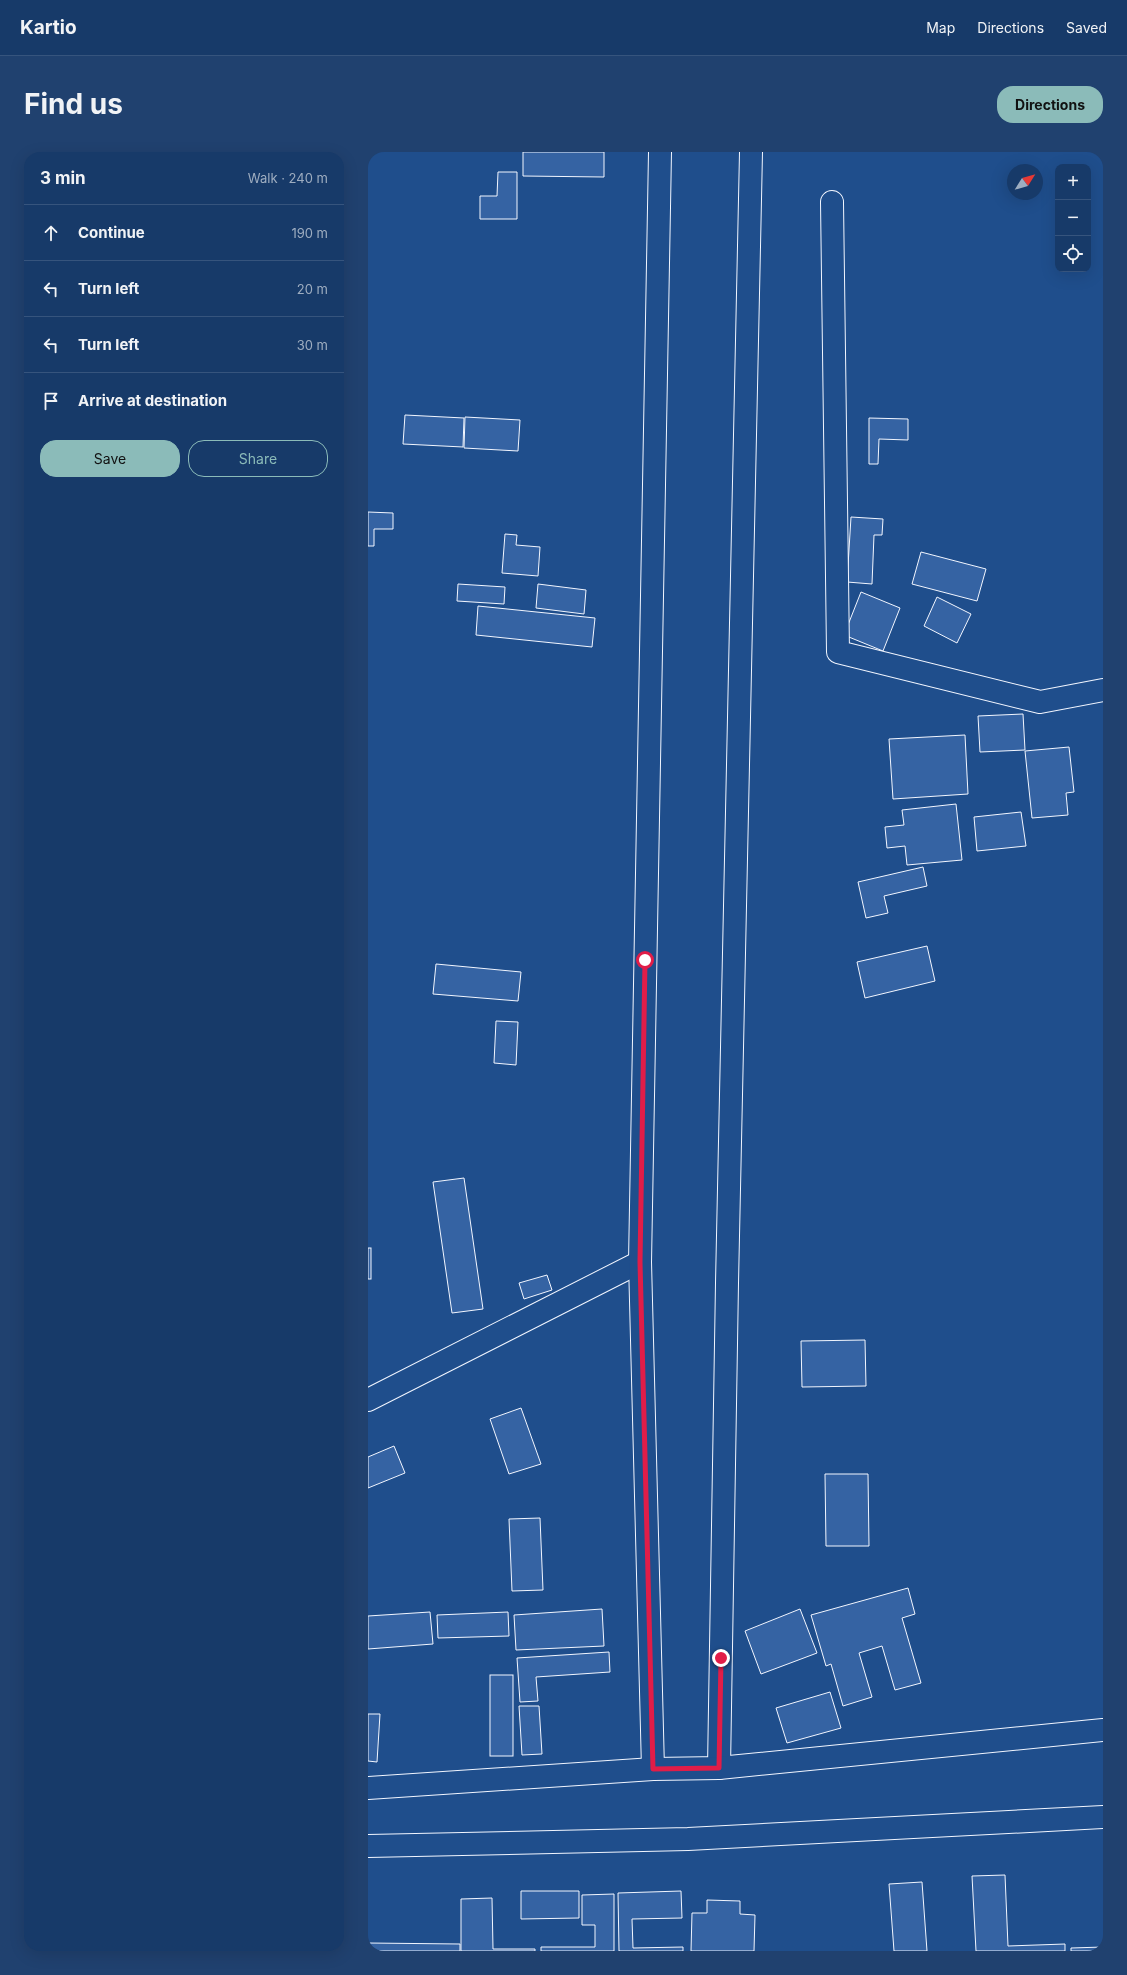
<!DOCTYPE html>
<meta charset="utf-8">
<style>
:root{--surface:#173a69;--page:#20416f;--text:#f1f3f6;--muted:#9eadc0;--line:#36547d;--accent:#8bbbb9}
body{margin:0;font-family:Inter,sans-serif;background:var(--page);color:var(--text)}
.controls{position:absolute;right:12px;top:12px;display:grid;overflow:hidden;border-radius:8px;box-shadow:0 4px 16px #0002}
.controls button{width:36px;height:36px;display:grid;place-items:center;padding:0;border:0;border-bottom:1px solid var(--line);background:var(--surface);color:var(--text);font:20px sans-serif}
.compass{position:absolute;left:639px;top:12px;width:36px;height:36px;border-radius:50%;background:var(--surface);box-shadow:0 4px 16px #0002;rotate:53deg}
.stop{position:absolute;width:12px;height:12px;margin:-9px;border:3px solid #e11d48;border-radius:50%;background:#fff}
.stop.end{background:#e11d48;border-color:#fff;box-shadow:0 1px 4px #0008}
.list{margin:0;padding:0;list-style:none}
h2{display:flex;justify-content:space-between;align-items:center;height:52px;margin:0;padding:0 16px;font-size:17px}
h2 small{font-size:13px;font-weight:400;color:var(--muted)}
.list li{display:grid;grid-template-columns:26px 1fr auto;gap:12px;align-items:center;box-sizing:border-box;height:56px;padding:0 16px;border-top:1px solid var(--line)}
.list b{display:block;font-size:15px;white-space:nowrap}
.list em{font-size:13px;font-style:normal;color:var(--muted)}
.actions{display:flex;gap:8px;padding:12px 16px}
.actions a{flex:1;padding:9px 0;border:1px solid var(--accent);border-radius:16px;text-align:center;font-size:14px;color:var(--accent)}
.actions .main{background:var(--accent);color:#111}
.icon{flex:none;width:22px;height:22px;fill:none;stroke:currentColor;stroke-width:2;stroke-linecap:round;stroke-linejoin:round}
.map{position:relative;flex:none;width:735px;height:1799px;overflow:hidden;border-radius:16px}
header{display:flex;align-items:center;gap:24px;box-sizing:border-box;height:56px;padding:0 20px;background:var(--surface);border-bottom:1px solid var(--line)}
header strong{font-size:19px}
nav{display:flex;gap:22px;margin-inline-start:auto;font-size:14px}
.intro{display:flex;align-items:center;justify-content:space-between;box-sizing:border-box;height:96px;padding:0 24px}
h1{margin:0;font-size:28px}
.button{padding:10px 18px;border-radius:16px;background:var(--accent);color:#111;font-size:14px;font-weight:700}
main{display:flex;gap:24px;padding:0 24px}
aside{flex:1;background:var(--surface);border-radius:16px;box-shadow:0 4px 16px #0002}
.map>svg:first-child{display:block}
.building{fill:#3563a3;stroke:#f2f6ff}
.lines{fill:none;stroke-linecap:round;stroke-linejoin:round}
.minor-casing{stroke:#f2f6ff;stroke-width:24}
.minor{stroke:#1f4e8c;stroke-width:22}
.route{stroke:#e11d48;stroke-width:5}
</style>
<header>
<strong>Kartio</strong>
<nav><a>Map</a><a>Directions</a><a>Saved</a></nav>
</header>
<div class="intro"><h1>Find us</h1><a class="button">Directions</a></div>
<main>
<aside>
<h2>3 min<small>Walk · 240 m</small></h2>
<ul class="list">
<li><svg class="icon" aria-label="ahead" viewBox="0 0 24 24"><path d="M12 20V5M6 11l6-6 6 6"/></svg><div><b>Continue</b></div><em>190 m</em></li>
<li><svg class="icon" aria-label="left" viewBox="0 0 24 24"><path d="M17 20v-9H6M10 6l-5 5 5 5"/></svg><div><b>Turn left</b></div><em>20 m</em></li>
<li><svg class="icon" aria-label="left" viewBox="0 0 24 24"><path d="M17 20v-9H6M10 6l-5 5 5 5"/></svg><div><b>Turn left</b></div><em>30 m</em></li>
<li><svg class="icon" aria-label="arrive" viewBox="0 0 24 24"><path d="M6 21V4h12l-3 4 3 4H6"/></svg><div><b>Arrive at destination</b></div></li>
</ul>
<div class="actions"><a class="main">Save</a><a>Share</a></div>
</aside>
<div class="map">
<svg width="735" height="1799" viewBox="0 0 735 1799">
<rect width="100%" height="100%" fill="#1f4e8c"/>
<!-- building -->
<g class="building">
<path d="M155,0H236V25L155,24Z"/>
<path d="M130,20H149V67H112V44H129Z"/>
<path d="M37,263L96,266L95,295L35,292Z"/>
<path d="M97,265L152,268L150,299L96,296Z"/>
<path d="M501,266L540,267V288L511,287L510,312H501Z"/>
<path d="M0,360L25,361V377H6V394H0Z"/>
<path d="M483,365L515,367L514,383H506L504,432L479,430Z"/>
<path d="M137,382L149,383L148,393L172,395L170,424L134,421Z"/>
<path d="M553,400L618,417L609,449L544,432Z"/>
<path d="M90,432L137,435L136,452L89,449Z"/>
<path d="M170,432L218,438L216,462L168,456Z"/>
<path d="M493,440L532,456L515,499L476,483Z"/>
<path d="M569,445L603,462L589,491L556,474Z"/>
<path d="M110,454L227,466L224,495L108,483Z"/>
<path d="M655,562L657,598L612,600L610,564Z"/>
<path d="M597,583L600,642L525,647L521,587Z"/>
<path d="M701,595L706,640L698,641L700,663L664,666L657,599Z"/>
<path d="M588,652L594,708L539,713L537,694L519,696L517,675L536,673L534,658Z"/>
<path d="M653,660L658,694L609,699L606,665Z"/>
<path d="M555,715L559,734L516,744L520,761L498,766L490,730Z"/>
<path d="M559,794L567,829L497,846L489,810Z"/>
<path d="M68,812L153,820L150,849L65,842Z"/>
<path d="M128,869L150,870L148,913L126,911Z"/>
<path d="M96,1026L115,1157L84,1161L65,1030Z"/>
<rect x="0" y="1096" width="3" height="31"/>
<path d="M179,1123L184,1138L156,1147L151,1131Z"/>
<path d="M497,1188L498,1234L434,1235L433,1189Z"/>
<path d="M153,1256L173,1312L141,1322L122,1267Z"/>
<path d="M26,1294L37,1321L0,1336V1305Z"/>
<path d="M457,1322H500L501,1394H458Z"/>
<path d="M172,1366L175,1438L144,1439L141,1367Z"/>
<path d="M540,1436L547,1462L534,1466L553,1531L527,1538L514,1494L491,1501L504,1545L475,1554L463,1512L458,1514L443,1463Z"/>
<path d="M234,1457L236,1494L148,1498L146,1463Z"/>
<path d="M432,1457L449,1501L393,1522L377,1479Z"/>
<path d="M62,1460L65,1492L0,1497V1464Z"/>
<path d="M140,1460L141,1484L70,1486L69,1463Z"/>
<path d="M241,1500L242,1520L168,1525L170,1549L152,1550L149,1506Z"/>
<rect x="122" y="1523" width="23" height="81"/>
<path d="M462,1540L473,1576L419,1591L408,1556Z"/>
<path d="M151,1554H171L174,1602L154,1603Z"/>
<path d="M0,1562H12L9,1610L0,1609Z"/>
<path d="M637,1723L640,1794L697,1792V1799H608L604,1724Z"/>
<path d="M554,1730L559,1799H526L521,1732Z"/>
<path d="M153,1739H211V1766L153,1767Z"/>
<path d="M313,1739L314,1766L264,1767L265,1796L315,1795V1799H251L250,1741Z"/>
<path d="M246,1742V1799H173V1795H227V1773H214V1743Z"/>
<path d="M124,1746L125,1797H167V1799H93V1747Z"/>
<path d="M339,1748L372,1749V1762L387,1763L386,1799H323L324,1761H339Z"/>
<path d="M0,1791L92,1792V1799H0Z"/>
<path d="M735,1795V1799H703V1796Z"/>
</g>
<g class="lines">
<defs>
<g id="minor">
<path d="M464,50L470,500L672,550L735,538"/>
<path d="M0,1248L272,1110"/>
<path d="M351,1616L359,1131L383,0"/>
<path d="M285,1617L272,1110L292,0"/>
<path d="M0,1636L285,1617L351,1616L735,1578"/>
<path d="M0,1694L320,1687L735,1665"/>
</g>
</defs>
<!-- minor casing -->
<use href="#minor" class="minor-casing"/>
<!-- minor -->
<use href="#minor" class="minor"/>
</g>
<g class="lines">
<!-- route -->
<path class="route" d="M277,808L272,1110L285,1617L351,1616L353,1506"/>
</g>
</svg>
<div class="controls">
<button>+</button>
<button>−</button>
<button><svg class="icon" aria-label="locate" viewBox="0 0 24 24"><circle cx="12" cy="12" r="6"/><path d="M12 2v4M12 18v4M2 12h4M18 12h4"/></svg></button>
</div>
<svg class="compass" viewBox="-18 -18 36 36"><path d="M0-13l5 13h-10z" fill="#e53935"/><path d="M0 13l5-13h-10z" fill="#9eadc0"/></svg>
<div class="stop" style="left:277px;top:808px"></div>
<div class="stop end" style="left:353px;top:1506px"></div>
</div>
</main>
